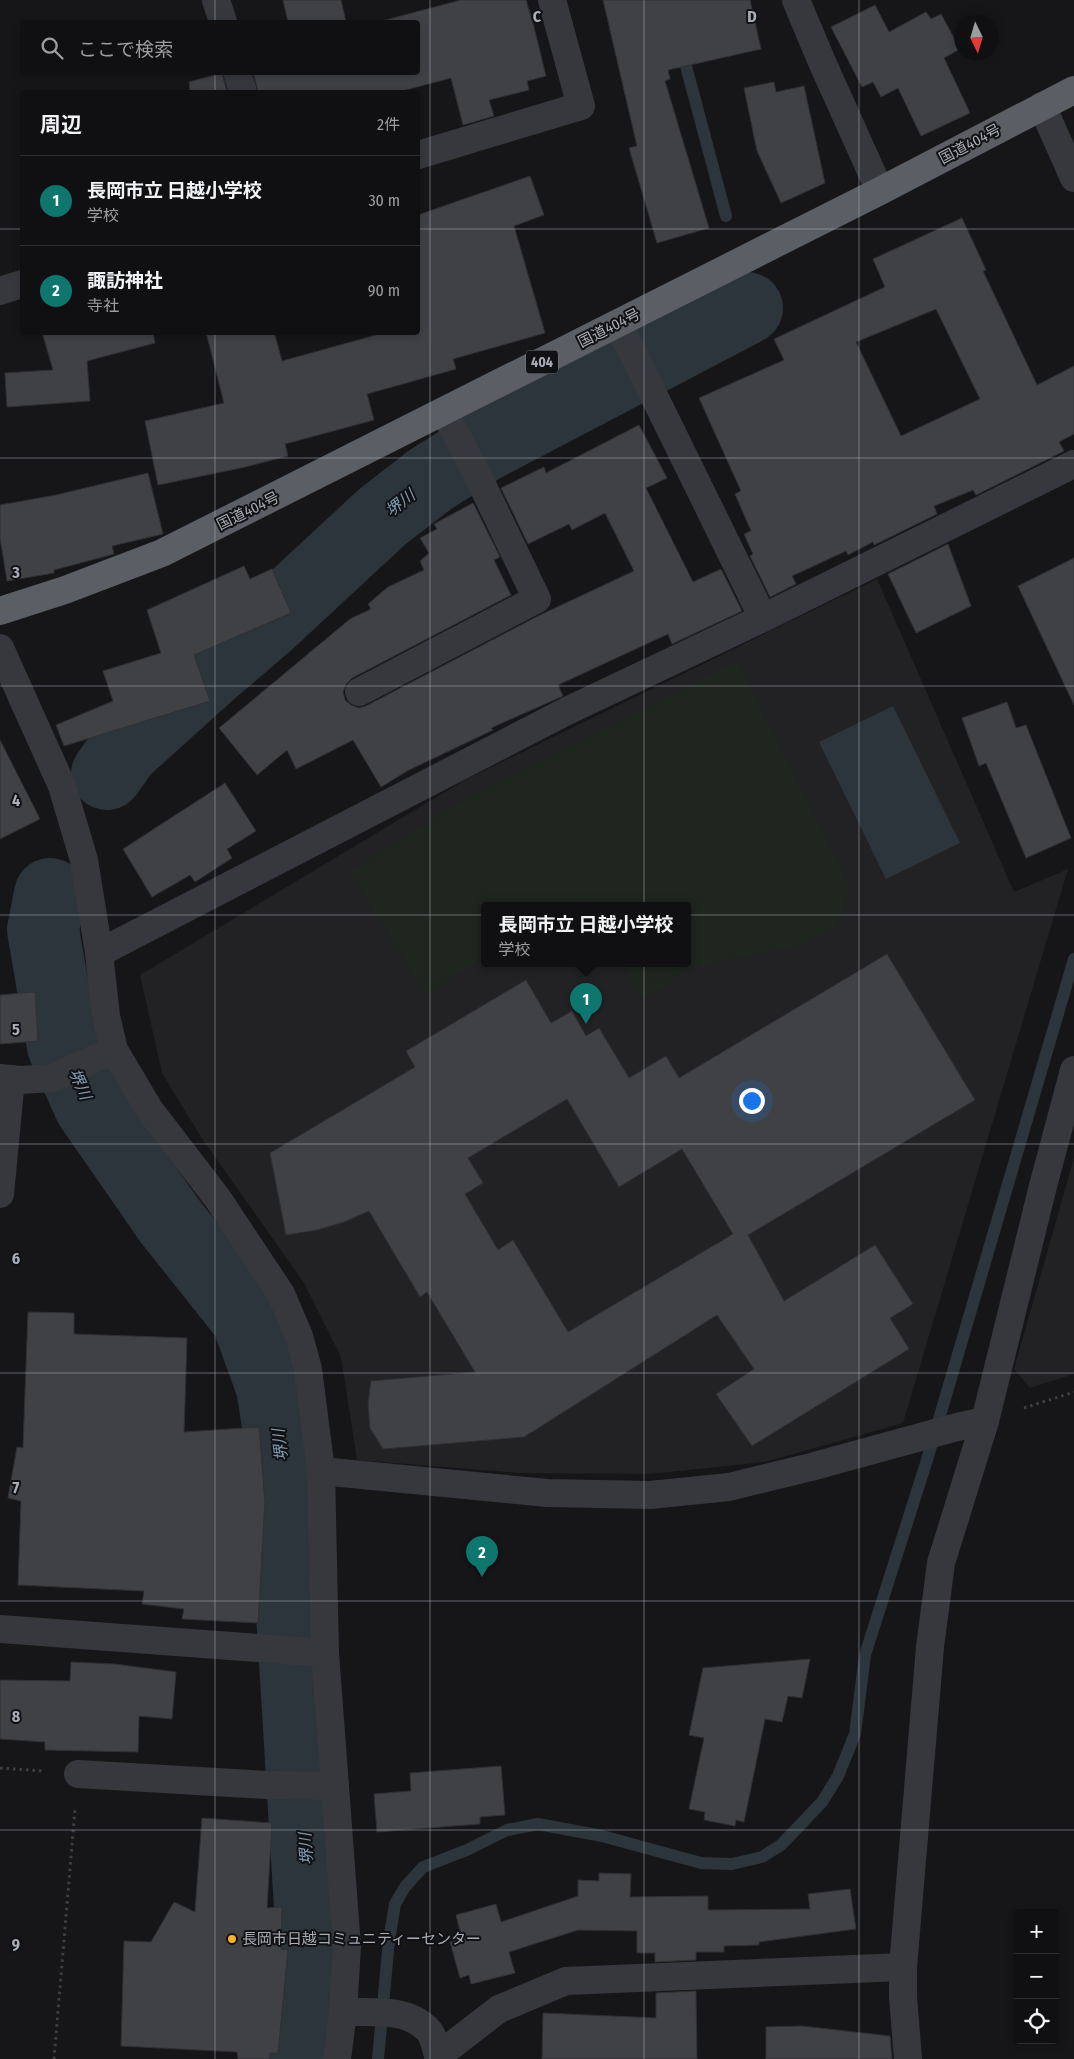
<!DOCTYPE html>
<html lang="ja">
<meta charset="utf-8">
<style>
:root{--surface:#101012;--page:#19191b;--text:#f1f3f6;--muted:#9c9d9f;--line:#303032;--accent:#0f766e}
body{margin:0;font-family:"Fira Sans Condensed","Noto Sans JP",sans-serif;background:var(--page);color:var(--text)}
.controls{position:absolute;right:15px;bottom:15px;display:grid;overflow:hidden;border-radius:5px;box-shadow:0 2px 8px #0003}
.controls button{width:45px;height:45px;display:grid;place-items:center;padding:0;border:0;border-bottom:1px solid var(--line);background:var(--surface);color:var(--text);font:25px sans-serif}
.compass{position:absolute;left:954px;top:15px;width:45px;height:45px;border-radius:50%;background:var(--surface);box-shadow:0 2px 8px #0003;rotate:175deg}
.you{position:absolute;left:751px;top:1100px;width:18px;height:18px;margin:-12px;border:4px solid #fff;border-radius:50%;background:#1a73e8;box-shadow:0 0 0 8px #1a73e833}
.badge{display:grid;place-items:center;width:32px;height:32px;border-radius:50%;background:var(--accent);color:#fff;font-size:16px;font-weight:700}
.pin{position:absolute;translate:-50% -41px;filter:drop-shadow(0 1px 2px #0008)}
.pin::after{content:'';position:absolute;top:26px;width:18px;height:15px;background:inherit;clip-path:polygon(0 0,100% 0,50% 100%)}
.popup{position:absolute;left:481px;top:902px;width:210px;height:65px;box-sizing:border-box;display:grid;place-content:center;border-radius:5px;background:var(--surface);filter:drop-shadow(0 1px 4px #0005);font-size:16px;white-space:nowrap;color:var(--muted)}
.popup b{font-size:19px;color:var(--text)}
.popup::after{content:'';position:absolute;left:50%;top:100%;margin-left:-10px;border:10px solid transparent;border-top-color:var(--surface)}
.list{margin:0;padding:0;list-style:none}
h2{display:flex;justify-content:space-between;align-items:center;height:65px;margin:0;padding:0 20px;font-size:21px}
h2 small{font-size:16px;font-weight:400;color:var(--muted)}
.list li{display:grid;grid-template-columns:32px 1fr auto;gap:15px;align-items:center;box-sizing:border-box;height:90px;padding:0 20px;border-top:1px solid var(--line)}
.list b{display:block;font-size:19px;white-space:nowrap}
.list p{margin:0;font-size:16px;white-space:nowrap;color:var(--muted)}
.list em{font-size:16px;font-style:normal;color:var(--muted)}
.icon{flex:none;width:28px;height:28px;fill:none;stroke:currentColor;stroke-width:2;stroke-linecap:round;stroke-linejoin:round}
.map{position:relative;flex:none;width:1074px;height:2059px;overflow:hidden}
.search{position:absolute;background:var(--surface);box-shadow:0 2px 8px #0003;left:20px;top:20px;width:400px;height:55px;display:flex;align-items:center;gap:12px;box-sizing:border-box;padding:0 18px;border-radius:5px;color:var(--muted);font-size:19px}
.panel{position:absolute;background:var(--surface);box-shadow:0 2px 8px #0003;left:20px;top:90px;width:400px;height:245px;border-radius:5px}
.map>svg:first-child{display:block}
.built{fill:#222225;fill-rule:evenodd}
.green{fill:#1e261f}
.water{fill:#2c353c}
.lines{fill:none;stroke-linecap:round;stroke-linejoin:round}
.stream{stroke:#2c353c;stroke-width:12}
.river{stroke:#2c353c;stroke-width:72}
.building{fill:#404145;stroke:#303034;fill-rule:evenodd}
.path{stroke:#3d3f44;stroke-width:3;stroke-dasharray:2.5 4;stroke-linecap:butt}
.minor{stroke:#37383d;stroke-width:28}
.trunk{stroke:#5b5e65;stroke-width:28}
.grid{fill:none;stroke:#a8adb8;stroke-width:1;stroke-opacity:0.55}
.poi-dot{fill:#f2b134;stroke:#111113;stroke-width:2}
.labels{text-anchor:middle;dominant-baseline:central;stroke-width:4;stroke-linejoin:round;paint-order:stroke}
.shield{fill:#111113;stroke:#7b7e86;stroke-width:1}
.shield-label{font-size:14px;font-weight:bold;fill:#a8adb8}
.street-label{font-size:15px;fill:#a8adb8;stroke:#111113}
.poi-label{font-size:15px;fill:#a8adb8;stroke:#111113;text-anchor:start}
.water-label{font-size:16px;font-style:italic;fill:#7f9bb3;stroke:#111113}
.grid-label{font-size:16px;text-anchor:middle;font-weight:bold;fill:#a8adb8;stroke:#111113;stroke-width:4;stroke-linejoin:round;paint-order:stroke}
</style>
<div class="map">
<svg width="1074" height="2059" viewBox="0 0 1074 2059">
<rect width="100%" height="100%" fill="#161618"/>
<!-- built -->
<g class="built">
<path d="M877,579L1014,892L1068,869L903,1423L765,1462L650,1474L519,1473L357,1460L341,1357L304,1283L201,1137L162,1073L140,975L465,780ZM485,905H687V963H485Z"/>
<path d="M1074,1158V1374L1030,1388L1014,1369Z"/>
</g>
<!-- green -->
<path class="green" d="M737,662L850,887L838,926L802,945L691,967L644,999L621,963H687V905H584L581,901L573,905H485V958L426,994L349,871L474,794Z"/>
<!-- water -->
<path class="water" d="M893,706L960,843L886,879L819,742Z"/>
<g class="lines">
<!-- stream -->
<g class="stream">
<path d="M682,51L726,216"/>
<path d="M744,295L747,308"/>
<path d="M378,2059L389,1940L395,1904L405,1887L423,1867L467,1850L507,1830L538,1824L602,1836L701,1863L732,1864L762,1857L781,1845L822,1802L838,1776L855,1734L865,1655L927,1460L1074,959"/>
</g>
<!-- river -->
<g class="river">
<path d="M107,774L124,750L206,676L269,622L382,517L431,479L484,446L747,308"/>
<path d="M50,894L43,930L63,1046L90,1106L169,1220L247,1318L272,1387L282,1451L315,1988L306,2059"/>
</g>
</g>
<!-- building -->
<g class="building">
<path d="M283,0H341L346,22H288Z"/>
<path d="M461,0H526L534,27L546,76L527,81L529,90L489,100L494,116L463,125L451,78L398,92H258L253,72H418V22H378Z"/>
<path d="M603,0H750L761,49L668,70L670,79L665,81L709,228L657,243L629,148L637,146Z"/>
<path d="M875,5L889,32L926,12L931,19L941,14L960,49L944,58L970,113L921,136L898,88L881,97L873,82L862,87L831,27Z"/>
<path d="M222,73L227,92H190L189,82Z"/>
<path d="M774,82L776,92L804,86L825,183L781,203L757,151L744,88Z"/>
<path d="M530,176L544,215L514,226L545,333L453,359L456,369L367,394L374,420L285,444L288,456L241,468L158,485L145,421L224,403L206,332H274L282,361L387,332H418V215Z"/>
<path d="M962,218L986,270L983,271L1037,385L1074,366V434L1059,442L1064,451L976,495L973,490L934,506L937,514L874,545L873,542L848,555L846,551L792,576L796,584L770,597L750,556L753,554L744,534L751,531L735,494L741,491L699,398L784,360L774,339L885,287L873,259ZM936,309L980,399L901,436L856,342Z"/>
<path d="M42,332H153L155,343L87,361L90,401L7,407L5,373L53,370Z"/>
<path d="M639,425L667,478L646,488L693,582L721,569L742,611L672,644L668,634L558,685L563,696L491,728L493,730L409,770L381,787L353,740L296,769L287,750L257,775L219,728L350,619L371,609L368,604L388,587L424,570L420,561L429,553L420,538L437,529L434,524L473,503L500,557L494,560L511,595L352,678L346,684L343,692L345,700L351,705L359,708L366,706L538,616L634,571L605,513L572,530L569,524L528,544L501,488L544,467L546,473Z"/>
<path d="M148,473L163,534L112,546L114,554L54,570V573L7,581L0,538V505L56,495Z"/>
<path d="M948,544L971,606L916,633L888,574Z"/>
<path d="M1074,558V705L1018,586Z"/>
<path d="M244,566L250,579L272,569L291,613L194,655L210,701L64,746L56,725L113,701L103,671L161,653L147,610Z"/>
<path d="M1007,702L1016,728L1026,725L1071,838L1026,858L986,763L979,766L962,718Z"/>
<path d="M0,740L40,819L0,839Z"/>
<path d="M225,783L256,831L227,849L232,858L195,882L190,875L152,897L123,849Z"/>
<path d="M887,954L975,1100L748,1235L784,1301L875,1245L913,1304L890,1318L909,1349L752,1446L716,1394L754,1369L717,1315L524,1437L383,1449L370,1428L368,1403L371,1381L475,1372L427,1292L420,1297L369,1211L344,1222L317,1230L286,1235L270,1153L415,1067L406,1051L526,980L551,1023L572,1011L586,1036L599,1028L629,1078L666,1056L679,1078ZM567,1099L619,1187L682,1149L733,1234L568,1332L513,1240L498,1250L465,1194L483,1183L468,1158Z"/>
<path d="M35,992L38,1041L0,1044V995Z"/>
<path d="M28,1312L74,1313V1334L187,1338L184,1432L259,1427L265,1502L258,1623L182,1619L184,1609L142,1604L144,1591L18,1585L21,1501L8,1498L17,1447L23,1448Z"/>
<path d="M810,1659L802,1698L788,1696L782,1722L765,1719L744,1822L736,1820L735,1826L704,1820L705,1812L689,1809L704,1738L689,1735L703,1668Z"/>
<path d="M71,1662L114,1664L176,1672L172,1719L139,1716L138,1752L45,1750V1742L0,1739V1680L70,1681Z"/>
<path d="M501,1766L505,1815L480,1817V1824L377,1832L374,1794L411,1791L410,1773Z"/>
<path d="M202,1818L272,1823L267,1908L282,1907L281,1949L288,1950L278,2053H270V2059H238L237,2052L121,2046L124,1941L151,1942L174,1902L195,1912Z"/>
<path d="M599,1873L631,1874L630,1897L708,1896V1910L810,1909L808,1894L850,1889L856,1929L759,1942V1945L724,1946V1952H696V1960L655,1962V1953H637V1931L578,1930L509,1952L515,1973L471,1984L469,1975L460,1978L450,1942L462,1939L456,1915L496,1904L501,1922L578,1896V1880L599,1881Z"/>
<path d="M696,1991L697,2059H542L543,2013L656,2018V1993Z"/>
<path d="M802,2026L890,2036L892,2059H766V2027Z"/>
</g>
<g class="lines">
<!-- path -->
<g class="path">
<path d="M1024,1408L1074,1392"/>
<path d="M0,1768L44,1771"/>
<path d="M54,2059L75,1809"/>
</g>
<!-- minor -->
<g class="minor">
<path d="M216,0L223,22"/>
<path d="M796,0L822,62L880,191"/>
<path d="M237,72L243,92"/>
<path d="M1042,106L1074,178"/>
<path d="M418,155L581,106L552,0"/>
<path d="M0,291L22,284"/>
<path d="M616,325L631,349L763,618"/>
<path d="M0,648L62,786L84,860L99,953L106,1016L114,1050L149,1109L218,1199L281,1294L299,1336L308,1369L321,1471L325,1653L347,1947L343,2012L337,2059"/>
<path d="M359,692L537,599L475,470L444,412"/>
<path d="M99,953L567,711L763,618L1074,464"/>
<path d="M0,1078L21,1080L52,1078L114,1050"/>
<path d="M0,1194L11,1079"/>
<path d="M321,1471L547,1493L650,1495L729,1487L811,1467L957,1427L985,1421"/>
<path d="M0,1629L325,1653"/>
<path d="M78,1774L267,1785L335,1786"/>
<path d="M343,2012C371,2013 407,2007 428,2030C434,2036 436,2050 439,2059"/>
<path d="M438,2056L499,2009L566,1981L903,1967"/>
<path d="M908,2059L903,1997V1967L930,1647L941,1563L985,1421L1043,1186L1074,1070"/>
</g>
<!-- trunk -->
<path class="trunk" d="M0,611L65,590L162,553L880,191L1074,90"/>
</g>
<!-- grid -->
<path class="grid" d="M215,0V22M430,0V2059M644,0V2059M859,0V2059M215,72V92M0,229H22M418,229H1074M215,332V2059M0,458H1074M0,686H1074M0,915H1074M0,1144H1074M0,1373H1074M0,1601H1074M0,1830H1074"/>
<!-- markers -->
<circle class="poi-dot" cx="232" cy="1939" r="5"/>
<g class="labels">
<!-- shield labels -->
<rect class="shield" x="526" y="350.5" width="32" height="23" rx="4"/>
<g class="shield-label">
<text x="542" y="362">404</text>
</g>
<!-- street labels -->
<g class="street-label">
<text transform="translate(970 144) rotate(-28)">国道404号</text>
<text transform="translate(609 328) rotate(-27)">国道404号</text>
<text transform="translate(248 511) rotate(-26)">国道404号</text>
</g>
<!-- poi labels -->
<g class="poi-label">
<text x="242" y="1939">長岡市日越コミュニティーセンター</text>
</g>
<!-- water labels -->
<g class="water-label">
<text transform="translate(400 503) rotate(-38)">堺川</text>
<text transform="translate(80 1084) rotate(66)">堺川</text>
<text transform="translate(280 1445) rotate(-97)">堺川</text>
<text transform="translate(306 1849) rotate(-94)">堺川</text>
</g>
</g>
<g class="grid-label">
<text x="537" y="22">C</text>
<text x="752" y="22">D</text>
<text x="16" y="578">3</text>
<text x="16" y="806">4</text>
<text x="16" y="1035">5</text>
<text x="16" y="1264">6</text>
<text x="16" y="1493">7</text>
<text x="16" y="1722">8</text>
<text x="16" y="1950">9</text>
</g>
</svg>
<div class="controls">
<button>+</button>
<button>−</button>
<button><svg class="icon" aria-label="locate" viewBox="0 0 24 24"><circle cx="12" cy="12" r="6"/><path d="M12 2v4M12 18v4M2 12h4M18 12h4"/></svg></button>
</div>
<svg class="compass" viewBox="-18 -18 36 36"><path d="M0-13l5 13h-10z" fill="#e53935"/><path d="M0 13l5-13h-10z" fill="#9c9d9f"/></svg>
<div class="you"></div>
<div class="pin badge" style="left:586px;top:1024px">1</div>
<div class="popup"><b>長岡市立 日越小学校</b>学校</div>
<div class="pin badge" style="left:482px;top:1577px">2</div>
<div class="search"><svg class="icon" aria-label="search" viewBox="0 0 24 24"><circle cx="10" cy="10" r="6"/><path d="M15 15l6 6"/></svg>ここで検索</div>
<section class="panel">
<h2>周辺<small>2件</small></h2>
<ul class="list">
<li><span class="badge">1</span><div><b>長岡市立 日越小学校</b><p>学校</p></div><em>30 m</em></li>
<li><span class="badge">2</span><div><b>諏訪神社</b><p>寺社</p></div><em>90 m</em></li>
</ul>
</section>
</div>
